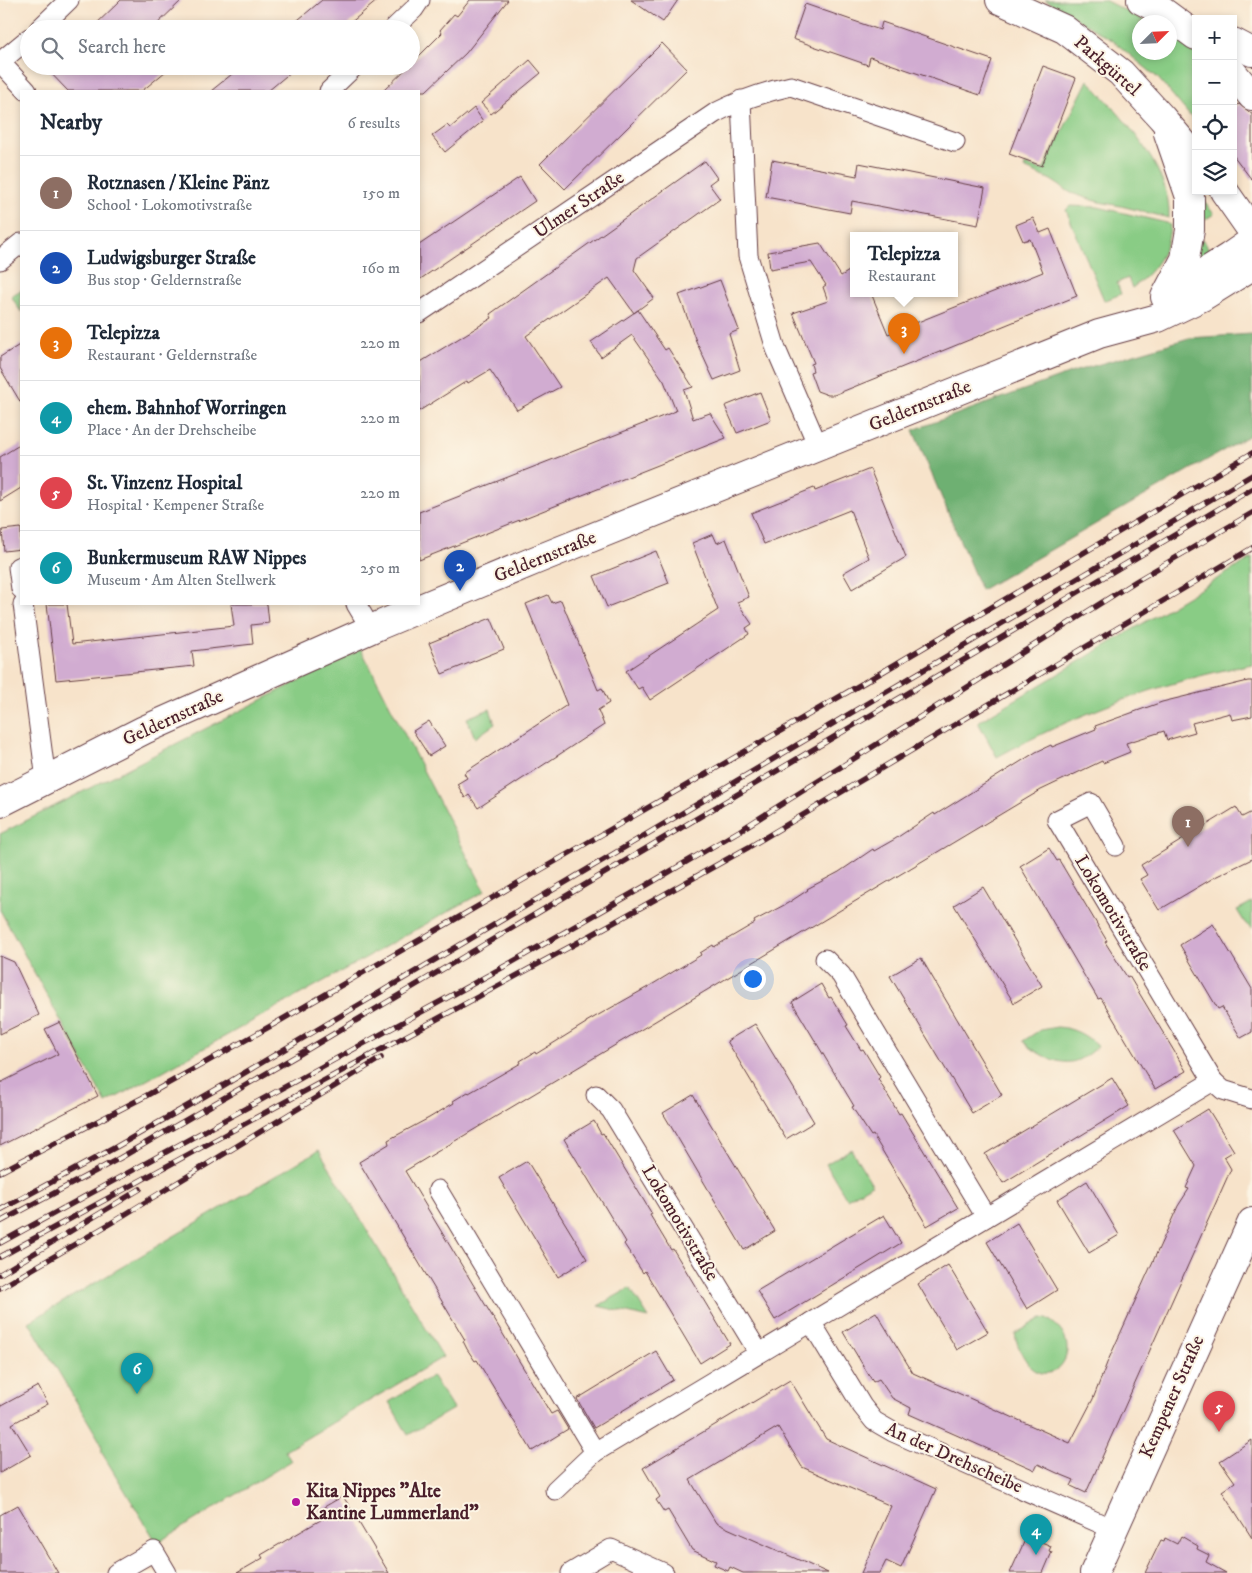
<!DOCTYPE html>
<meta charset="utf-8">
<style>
:root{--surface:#fff;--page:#f2f2f3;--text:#1f2937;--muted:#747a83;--line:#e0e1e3;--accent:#db2777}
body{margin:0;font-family:"IM FELL DW Pica",serif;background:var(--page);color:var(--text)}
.controls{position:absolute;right:15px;top:15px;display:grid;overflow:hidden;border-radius:0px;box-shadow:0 2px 8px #0003}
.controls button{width:45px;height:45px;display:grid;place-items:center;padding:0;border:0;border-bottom:1px solid var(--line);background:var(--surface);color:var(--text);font:25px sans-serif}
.compass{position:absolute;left:1132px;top:15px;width:45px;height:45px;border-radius:50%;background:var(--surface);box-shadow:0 2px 8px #0003;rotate:66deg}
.you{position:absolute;left:752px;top:978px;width:18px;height:18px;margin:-12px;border:4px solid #fff;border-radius:50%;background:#1a73e8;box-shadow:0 0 0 8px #1a73e833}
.badge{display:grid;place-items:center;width:32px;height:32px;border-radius:50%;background:var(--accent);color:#fff;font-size:16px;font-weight:700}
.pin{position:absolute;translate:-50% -41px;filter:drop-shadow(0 1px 2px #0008)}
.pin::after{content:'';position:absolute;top:26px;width:18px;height:15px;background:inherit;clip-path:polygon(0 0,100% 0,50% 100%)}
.popup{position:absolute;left:850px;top:232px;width:108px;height:65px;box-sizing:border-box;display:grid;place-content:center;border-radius:0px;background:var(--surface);filter:drop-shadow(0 1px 4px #0005);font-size:16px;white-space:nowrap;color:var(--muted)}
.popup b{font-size:19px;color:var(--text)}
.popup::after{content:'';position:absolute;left:50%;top:100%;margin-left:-10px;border:10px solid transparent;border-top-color:var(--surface)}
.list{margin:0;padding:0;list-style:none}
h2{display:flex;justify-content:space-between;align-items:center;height:65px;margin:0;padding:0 20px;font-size:21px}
h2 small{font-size:16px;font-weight:400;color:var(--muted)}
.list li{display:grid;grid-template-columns:32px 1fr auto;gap:15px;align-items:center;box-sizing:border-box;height:75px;padding:0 20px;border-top:1px solid var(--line)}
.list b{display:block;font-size:19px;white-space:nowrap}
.list p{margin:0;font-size:16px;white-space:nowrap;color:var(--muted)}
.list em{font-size:16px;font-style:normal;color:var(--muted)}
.icon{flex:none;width:28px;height:28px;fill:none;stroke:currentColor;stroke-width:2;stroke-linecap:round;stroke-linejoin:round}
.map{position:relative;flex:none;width:1252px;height:1573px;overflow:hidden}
.search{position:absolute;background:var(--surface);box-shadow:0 2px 8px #0003;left:20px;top:20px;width:400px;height:55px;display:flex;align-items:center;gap:12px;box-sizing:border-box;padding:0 18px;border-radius:28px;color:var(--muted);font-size:19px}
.panel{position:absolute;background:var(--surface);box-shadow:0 2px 8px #0003;left:20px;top:90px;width:400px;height:515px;border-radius:0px}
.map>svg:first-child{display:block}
.green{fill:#89cc85;stroke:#6a7658}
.forest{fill:#6eb072;stroke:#5c684e}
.building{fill:#d1acd1}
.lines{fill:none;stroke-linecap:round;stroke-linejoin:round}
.street-casing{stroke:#643c43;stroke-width:21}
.secondary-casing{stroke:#643c43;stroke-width:30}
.street{stroke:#fff;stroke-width:19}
.secondary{stroke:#fff;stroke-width:28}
.rail-casing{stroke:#4a1f2b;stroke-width:5.5}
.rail{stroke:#fcf5e5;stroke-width:4;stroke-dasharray:11;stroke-linecap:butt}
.poi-dot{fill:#b5179e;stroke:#fcf5e5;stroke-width:2}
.labels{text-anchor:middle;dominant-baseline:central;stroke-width:4;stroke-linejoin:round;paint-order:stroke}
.street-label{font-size:19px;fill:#4a1f2b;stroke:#fcf5e5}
.poi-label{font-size:19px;font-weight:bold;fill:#4a1f2b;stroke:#fcf5e5;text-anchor:start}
</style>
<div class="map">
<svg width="1252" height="1573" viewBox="0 0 1252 1573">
<rect width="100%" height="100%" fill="#fcf5e5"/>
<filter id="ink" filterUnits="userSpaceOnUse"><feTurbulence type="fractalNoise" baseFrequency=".02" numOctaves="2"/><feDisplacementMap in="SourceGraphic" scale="10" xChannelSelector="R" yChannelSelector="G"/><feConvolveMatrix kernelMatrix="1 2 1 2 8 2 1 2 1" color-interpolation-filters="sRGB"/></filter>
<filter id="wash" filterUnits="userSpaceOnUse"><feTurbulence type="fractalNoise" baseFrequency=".0096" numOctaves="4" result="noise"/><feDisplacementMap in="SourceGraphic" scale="20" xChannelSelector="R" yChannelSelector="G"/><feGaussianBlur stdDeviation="1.12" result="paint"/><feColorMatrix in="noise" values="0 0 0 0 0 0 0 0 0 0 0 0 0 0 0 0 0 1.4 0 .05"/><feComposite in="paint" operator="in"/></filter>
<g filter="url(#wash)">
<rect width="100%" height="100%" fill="#f7e3ca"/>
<!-- green -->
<g class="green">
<path d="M1045,0H1104L1148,22H1140V52H1170V34L1196,52V123L1158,78L1112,40Z"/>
<path d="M1088,80C1120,115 1172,168 1169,218L1121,206L1099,202L1071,193L1051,180L1024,168L1025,165L1043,170Z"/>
<path d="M1198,194L1214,214L1206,219H1198Z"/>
<path d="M1070,206L1098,207L1167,223L1170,225C1169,252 1152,273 1132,288L1128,278L1117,283L1121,294L1106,300H1104L1066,210Z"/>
<path d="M1196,239L1203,240L1216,259L1185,277Z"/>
<path d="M21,290V312L11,296Z"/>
<path d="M1252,558V664C1162,682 1077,713 997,757L978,722Z"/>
<path d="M361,649L485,891L106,1103L0,910V834Z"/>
<path d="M490,709L495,724L475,738L467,718Z"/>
<path d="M1252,902V929L1245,923L1237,910Z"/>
<path d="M1057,1027C1074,1028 1086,1035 1098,1046C1092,1051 1085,1057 1078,1060C1060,1068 1035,1053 1023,1041L1040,1030Z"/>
<path d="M851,1149L872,1184L847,1199L826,1164Z"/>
<path d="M319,1150L443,1357L285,1451L291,1461L157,1543L102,1453L101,1443L29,1322Z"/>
<path d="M630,1288L649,1318L598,1306Z"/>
<path d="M1042,1318C1052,1319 1058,1327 1063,1334C1077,1358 1052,1385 1032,1368C1028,1365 1026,1360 1023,1356C1019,1348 1016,1342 1015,1334Z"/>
<path d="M432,1376L453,1409L408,1435L389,1402Z"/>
</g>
<!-- forest -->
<path class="forest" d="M1252,334V434L981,590L913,430L1076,371L1189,338Z"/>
<g id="blocks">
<!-- building -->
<g class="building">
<path d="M121,0H182L152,29H91Z"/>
<path d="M322,0H378L343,29H287Z"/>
<path d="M470,0H508L466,53L426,91H383L409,66H411V64L442,33L440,30L454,14L457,16Z"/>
<path d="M631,0H678L663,22Z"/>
<path d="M805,4L880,30L882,22L992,60L980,95L870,57L868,65L793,39Z"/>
<path d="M662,43L687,69L565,189L540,164Z"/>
<path d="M530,60L541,73L491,114L481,103Z"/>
<path d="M44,66H172L142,91H68Z"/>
<path d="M242,66H298L268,91H211Z"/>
<path d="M1043,66L1076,78L1042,166L1009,154Z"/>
<path d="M1239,104L1252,114V180L1233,155V108Z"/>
<path d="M474,108L483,121L445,152L432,136L447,125L450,128Z"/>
<path d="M772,160L857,176L859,163L985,188L978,225L852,201L850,213L766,197Z"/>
<path d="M705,161L717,178L709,184L720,199L637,258L634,270L654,298L634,313L609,278L526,336L560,387L517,410L490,370L468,383L467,381L419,411V363L492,318L490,314Z"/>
<path d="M520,177L535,201L419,280V245Z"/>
<path d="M1033,218L1040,233L1050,229L1077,296L834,395H828L817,391L810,372L813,371L811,364L814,363L793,313L828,301L823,287L826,285L811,262L770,269L768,252L820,243L841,276L854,268V293H871L888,334L1043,272L1030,239L1023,241L1016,225Z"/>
<path d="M720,280L739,330L729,334L740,370L714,380L696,341L679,295Z"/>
<path d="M638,310L665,350L668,348L693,387L684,390L693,419L710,413L726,438L419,560V512L676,411L664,381L632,335L601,357L591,342Z"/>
<path d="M21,344V403L0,368V357Z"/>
<path d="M760,392L771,420L737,433L725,406Z"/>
<path d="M21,444V488L0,501V457Z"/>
<path d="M870,469L906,557L852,589L843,573L869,558L850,510L764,544L751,513L814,488L815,491Z"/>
<path d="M21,528V549L4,551L2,530Z"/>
<path d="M713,534L717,543L726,539L749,597L737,602L752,624L746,628L749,634L650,700L642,687L638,689L626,671L718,610L692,543Z"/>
<path d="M656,551L669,583L607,607L594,576Z"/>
<path d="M548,595L552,603L561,600L598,690L602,688L609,703L598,710L604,725L478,808L469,795L465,798L457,784L467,778L464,773L567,705L526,604Z"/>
<path d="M47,604H67L72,644L234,626L231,604H267L269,623L251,625L253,644L192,651L194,666L56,680Z"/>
<path d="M491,618L504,649L442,674L429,643Z"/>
<path d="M1248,681H1252V716L1232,720L1230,713L1192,723L1195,732L1167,740L1164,731L1126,743L1130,752L1103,763L1102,761L1041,790L405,1171L551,1414L557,1411L568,1429L532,1451L477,1360L475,1361L467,1349L463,1341L465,1340L359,1162L389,1144L388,1140L429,1118L454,1103L453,1101L468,1092L469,1093L521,1063L520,1061L535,1052L536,1054L586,1023V1022L648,987L701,955L700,953L713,945L714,947L755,923L754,921L788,903L808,890L807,889L839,872L873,849L874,851L895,839L934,813L935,815L1036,752L1051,745L1052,747L1096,729L1095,726L1162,702Z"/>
<path d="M429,721L445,746L429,756L413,731Z"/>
<path d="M1236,807L1242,817L1252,812V859L1215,877L1159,910L1140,879L1147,875L1141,865Z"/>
<path d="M1049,848L1057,861L1059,860L1107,941L1105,942L1127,977L1129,976L1186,1071L1155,1089L1101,998L1098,999L1020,866Z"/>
<path d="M983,887L1042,986L1014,1003L954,905Z"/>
<path d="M1213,924L1252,989V1032L1241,1038L1222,1007L1218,1009L1180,945Z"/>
<path d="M0,956L14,962L39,1015L0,1034Z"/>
<path d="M921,958L1002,1095L972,1113L890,976Z"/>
<path d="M821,984L829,998L831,997L848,1025L846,1026L861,1050L863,1049L880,1077L878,1079L899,1114L901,1113L958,1208L927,1226L873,1135L871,1136L852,1107L854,1106L792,1002Z"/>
<path d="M60,1022L98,1096L0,1146V1083L58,1054L45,1029Z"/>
<path d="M755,1024L814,1122L786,1139L727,1041Z"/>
<path d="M1112,1078L1129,1106L1003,1183L985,1154Z"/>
<path d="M693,1095L775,1231L744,1250L663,1113Z"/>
<path d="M1208,1109L1234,1151L1224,1157L1231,1169L1086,1493L1071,1486L1074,1480L1057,1473L1038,1464L1035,1470L909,1414L911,1408L892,1398L879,1379L873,1382L843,1332L876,1312L913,1373L1070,1443L1093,1399L1107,1363L1178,1206L1189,1189L1186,1188L1196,1166L1174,1130Z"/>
<path d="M594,1121L601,1134L603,1133L652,1214L650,1215L671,1250L673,1249L730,1344L700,1363L645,1271L643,1273L624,1244L626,1242L564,1139Z"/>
<path d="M527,1161L587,1259L558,1277L499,1178Z"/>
<path d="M1087,1181L1119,1235L1089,1253L1057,1200Z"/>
<path d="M884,1215L901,1243L775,1320L757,1291Z"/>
<path d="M1017,1223L1057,1290L1027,1309L987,1242Z"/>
<path d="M948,1265L988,1332L957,1350L918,1284Z"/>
<path d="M656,1351L673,1380L594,1428L577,1399Z"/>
<path d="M790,1380L826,1439L936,1489L901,1568L886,1561L880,1573H861L891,1506L802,1467L778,1427L690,1480L716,1523L828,1573H743L730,1567L728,1571L714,1565L716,1561L692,1550L668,1510L664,1512L656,1500L660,1497L643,1468Z"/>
<path d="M38,1386L48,1404L12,1424L31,1455L0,1473V1404L1,1406Z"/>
<path d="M1252,1440V1538L1222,1491L1235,1482L1220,1461Z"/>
<path d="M343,1496L389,1573H237L263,1558L261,1555L324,1518L319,1510Z"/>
<path d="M18,1505L58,1573H0V1515Z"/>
<path d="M1181,1536L1198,1546L1197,1549L1209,1555L1206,1562L1226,1573H1145L1161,1540L1164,1541L1165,1538L1177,1544Z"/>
<path d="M1030,1537L1051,1546L1049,1551L1052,1552L1043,1573H1010L1025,1540L1028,1542Z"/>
</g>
</g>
</g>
<g filter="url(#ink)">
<use href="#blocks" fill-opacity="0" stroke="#643c43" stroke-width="1"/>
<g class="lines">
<defs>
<g id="street">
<path d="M39,29L69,0"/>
<path d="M393,29L414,9L420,0"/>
<path d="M0,62L27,91"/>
<path d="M0,62L29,38"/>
<path d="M329,91L355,66"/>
<path d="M741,100L748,256L776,349L818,446"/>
<path d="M0,260L21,243"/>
<path d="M419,313L715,113C740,100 764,92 791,86L955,142"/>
<path d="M21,566L18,567L21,589"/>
<path d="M23,604L46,780"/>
<path d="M356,604L371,629"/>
<path d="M1116,846L1091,803L1057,820L1213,1081"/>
<path d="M825,959L841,975L986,1217"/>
<path d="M596,1095L611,1110L759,1353"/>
<path d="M438,1190L595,1452"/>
<path d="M811,1322L862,1406L874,1421L893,1432L1115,1530"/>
<path d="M555,1490L595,1452L1213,1081L1223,1090L1252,1099"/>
<path d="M116,1573L154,1551L167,1573"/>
<path d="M571,1573L611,1549L664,1573"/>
</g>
<g id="secondary">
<path d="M1000,0L1064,29L1121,73L1162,118L1196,158"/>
<path d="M1141,0L1162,11L1196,36"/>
<path d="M1233,42L1252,52"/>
<path d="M1233,73L1252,96"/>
<path d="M1224,191L1252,231"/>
<path d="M1167,296L1229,257L1252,241"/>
<path d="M1165,297L1185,259L1190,230V197L1168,133"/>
<path d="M0,803L144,730L380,625L536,560L1099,334L1158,318L1202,297L1252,266"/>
<path d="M1094,1573L1252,1222"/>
</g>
</defs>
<!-- street casing -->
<use href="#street" class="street-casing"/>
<!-- secondary casing -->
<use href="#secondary" class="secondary-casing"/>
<!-- street -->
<use href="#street" class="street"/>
<!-- secondary -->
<use href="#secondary" class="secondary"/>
<defs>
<g id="rail">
<path d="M0,1172L142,1098L276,1023L884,671L1252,453"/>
<path d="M0,1210L116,1147L224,1085L1252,475"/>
<path d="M0,1222L120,1158L298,1055L1252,489"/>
<path d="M0,1243L507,965L647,885L739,831L1136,581L1252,513"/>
<path d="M0,1257L586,938L749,847L1252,548"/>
<path d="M0,1274L140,1189"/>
<path d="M0,1288L111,1223L381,1058"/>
</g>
</defs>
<!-- rail casing -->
<use href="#rail" class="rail-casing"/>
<!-- rail -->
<use href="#rail" class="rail"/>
</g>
</g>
<!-- markers -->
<circle class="poi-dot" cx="296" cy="1502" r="5"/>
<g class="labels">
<!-- street labels -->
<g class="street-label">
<text transform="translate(1107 66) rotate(41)">Parkgürtel</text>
<text transform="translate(579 205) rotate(-34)">Ulmer Straße</text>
<text transform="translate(920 406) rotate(-22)">Geldernstraße</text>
<text transform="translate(545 557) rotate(-22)">Geldernstraße</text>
<text transform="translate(173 718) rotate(-25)">Geldernstraße</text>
<text transform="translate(1113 913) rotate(59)">Lokomotivstraße</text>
<text transform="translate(680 1223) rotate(59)">Lokomotivstraße</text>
<text transform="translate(1172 1397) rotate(-66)">Kempener Straße</text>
<text transform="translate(954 1458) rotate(24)">An der Drehscheibe</text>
</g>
<!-- poi labels -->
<g class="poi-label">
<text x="306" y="1491">Kita Nippes "Alte<tspan x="306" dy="22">Kantine Lummerland"</tspan></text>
</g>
</g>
</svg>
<div class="controls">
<button>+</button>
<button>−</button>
<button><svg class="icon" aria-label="locate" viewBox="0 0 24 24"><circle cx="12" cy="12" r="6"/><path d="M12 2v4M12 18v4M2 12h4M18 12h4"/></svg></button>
<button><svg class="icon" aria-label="layers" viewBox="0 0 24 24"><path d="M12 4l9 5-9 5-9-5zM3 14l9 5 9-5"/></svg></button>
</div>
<svg class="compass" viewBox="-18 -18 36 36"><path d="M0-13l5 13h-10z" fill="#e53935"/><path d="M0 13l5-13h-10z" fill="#747a83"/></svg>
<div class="you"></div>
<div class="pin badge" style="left:1188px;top:847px;background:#8d6e63">1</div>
<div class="pin badge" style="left:460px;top:591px;background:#1a4fb4">2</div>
<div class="pin badge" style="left:904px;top:354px;background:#e8710a">3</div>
<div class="popup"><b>Telepizza</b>Restaurant</div>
<div class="pin badge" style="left:1036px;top:1555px;background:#0f9aa8">4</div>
<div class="pin badge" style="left:1219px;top:1432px;background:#e0444e">5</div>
<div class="pin badge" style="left:137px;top:1394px;background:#0f9aa8">6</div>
<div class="search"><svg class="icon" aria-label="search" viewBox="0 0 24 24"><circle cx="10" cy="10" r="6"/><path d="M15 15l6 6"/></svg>Search here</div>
<section class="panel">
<h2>Nearby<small>6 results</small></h2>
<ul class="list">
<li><span class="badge" style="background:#8d6e63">1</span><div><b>Rotznasen / Kleine Pänz</b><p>School · Lokomotivstraße</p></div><em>150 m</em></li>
<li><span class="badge" style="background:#1a4fb4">2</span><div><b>Ludwigsburger Straße</b><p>Bus stop · Geldernstraße</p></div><em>160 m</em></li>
<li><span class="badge" style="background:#e8710a">3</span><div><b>Telepizza</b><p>Restaurant · Geldernstraße</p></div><em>220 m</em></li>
<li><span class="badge" style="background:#0f9aa8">4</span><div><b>ehem. Bahnhof Worringen</b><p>Place · An der Drehscheibe</p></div><em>220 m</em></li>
<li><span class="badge" style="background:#e0444e">5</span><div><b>St. Vinzenz Hospital</b><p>Hospital · Kempener Straße</p></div><em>220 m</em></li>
<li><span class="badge" style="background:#0f9aa8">6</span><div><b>Bunkermuseum RAW Nippes</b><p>Museum · Am Alten Stellwerk</p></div><em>250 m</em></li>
</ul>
</section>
</div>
